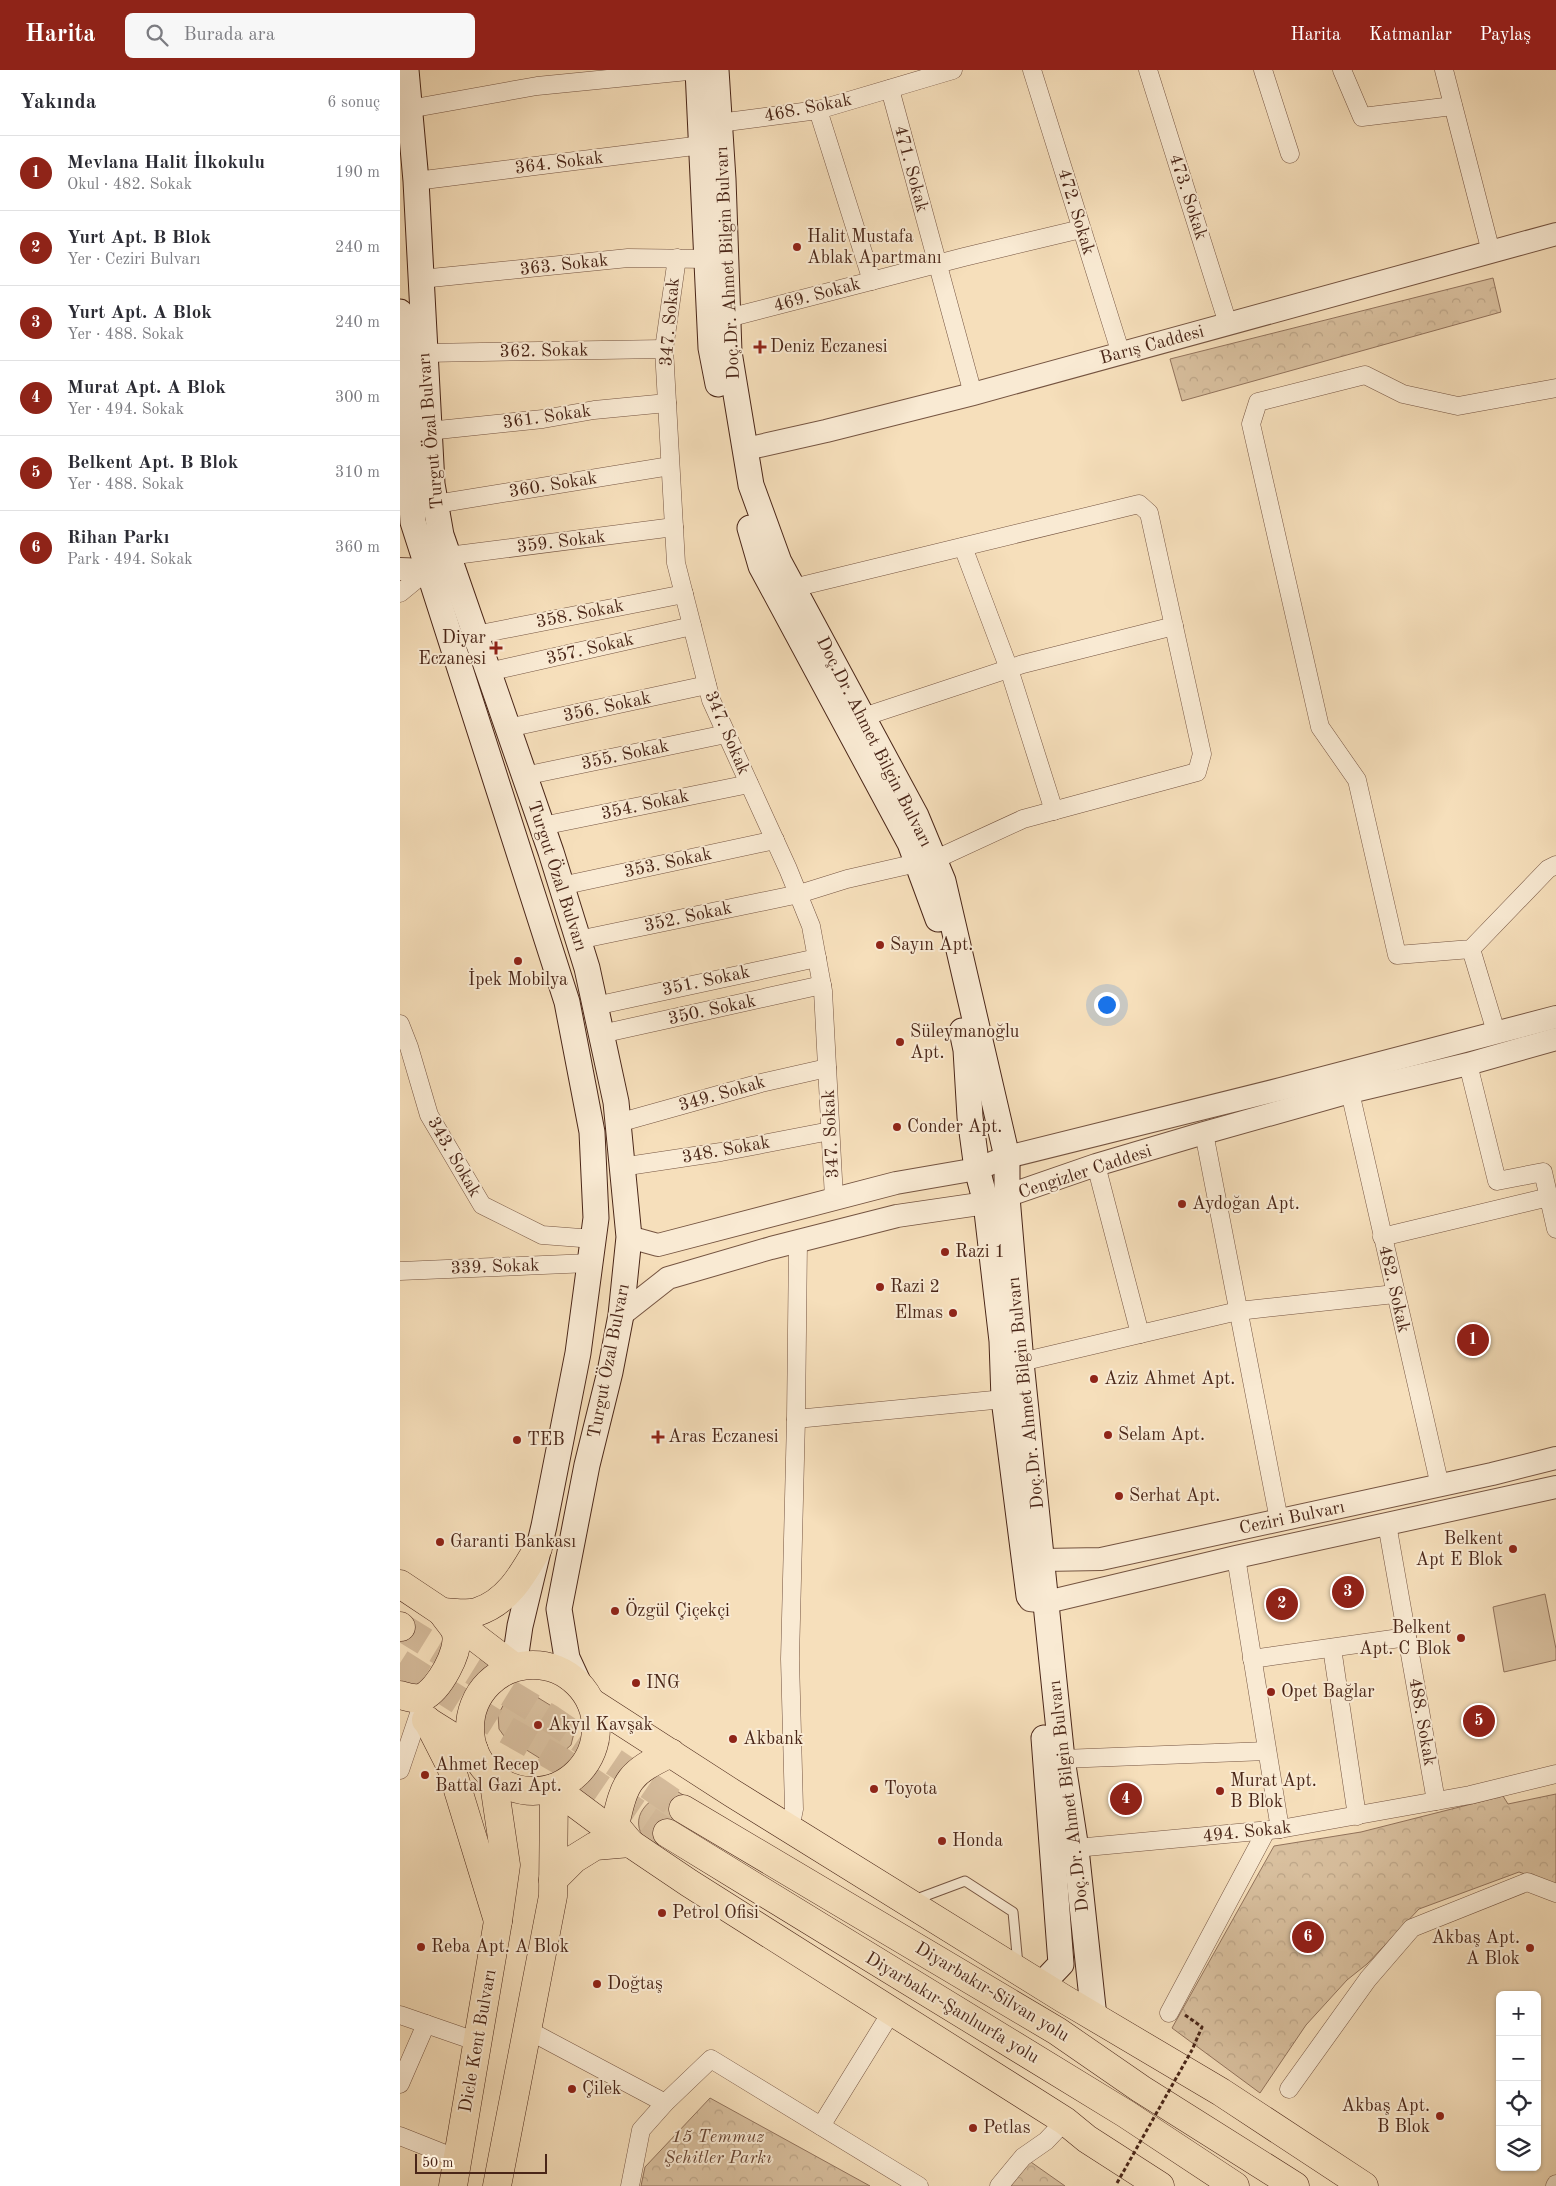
<!DOCTYPE html>
<html lang="tr">
<meta charset="utf-8">
<style>
:root{--surface:#fff;--page:#f7f7f7;--text:#2b2b33;--muted:#7c7c81;--line:#e1e1e2;--accent:#8f2418}
body{margin:0;font-family:"Old Standard TT",serif;background:var(--page);color:var(--text)}
.controls{position:absolute;right:15px;bottom:15px;display:grid;overflow:hidden;border-radius:8px;box-shadow:0 1px 4px #0004}
.controls button{width:45px;height:45px;display:grid;place-items:center;padding:0;border:0;border-bottom:1px solid var(--line);background:var(--surface);color:var(--text);font:25px sans-serif}
.scale{position:absolute;left:15px;bottom:12px;width:132px;box-sizing:border-box;padding-left:5px;border:2px solid #4a2618;border-top:0;font-size:14px;line-height:18px;white-space:nowrap;color:#4a2618;-webkit-text-stroke:4px #f9ead3;paint-order:stroke}
.you{position:absolute;left:706px;top:934px;width:18px;height:18px;margin:-12px;border:4px solid #fff;border-radius:50%;background:#1a73e8;box-shadow:0 0 0 8px #1a73e833}
.badge{display:grid;place-items:center;width:32px;height:32px;border-radius:50%;background:var(--accent);color:#fff;font-size:16px;font-weight:700}
.pin{position:absolute;translate:-50% -50%;border:2px solid #fff;box-shadow:0 1px 5px #0006}
.list{margin:0;padding:0;list-style:none}
h2{display:flex;justify-content:space-between;align-items:center;height:65px;margin:0;padding:0 20px;font-size:21px}
h2 small{font-size:16px;font-weight:400;color:var(--muted)}
.list li{display:grid;grid-template-columns:32px 1fr auto;gap:15px;align-items:center;box-sizing:border-box;height:75px;padding:0 20px;border-top:1px solid var(--line)}
.list b{display:block;font-size:19px;white-space:nowrap}
.list p{margin:0;font-size:16px;white-space:nowrap;color:var(--muted)}
.list em{font-size:16px;font-style:normal;color:var(--muted)}
.icon{flex:none;width:28px;height:28px;fill:none;stroke:currentColor;stroke-width:2;stroke-linecap:round;stroke-linejoin:round}
.map{position:relative;flex:none;width:1156px;height:2116px;overflow:hidden}
header{display:flex;align-items:center;gap:30px;box-sizing:border-box;height:70px;padding:0 25px;background:var(--accent);color:#fff}
header strong{font-size:24px}
nav{display:flex;gap:28px;margin-inline-start:auto;font-size:18px}
.search{width:350px;height:45px;background:var(--page);display:flex;align-items:center;gap:12px;box-sizing:border-box;padding:0 18px;border-radius:8px;color:var(--muted);font-size:19px}
main{display:flex}
aside{flex:1;background:var(--surface)}
.map>svg:first-child{display:block}
.grass{fill:#d9c09f;stroke:#92735c}
.park{fill:url(#park-crowns);stroke:#92735c}
.lines{fill:none;stroke-linecap:round;stroke-linejoin:round}
.trunk-tunnel{stroke:#d4ba9a;stroke-width:28;stroke-dasharray:28 14;stroke-linecap:butt}
.service-casing{stroke:#755441;stroke-width:11}
.minor-casing{stroke:#755441;stroke-width:19}
.tertiary-casing{stroke:#755441;stroke-width:24}
.secondary-casing{stroke:#4a2618;stroke-width:27}
.primary-casing{stroke:#4a2618;stroke-width:29}
.trunk-casing{stroke:#4a2618;stroke-width:29}
.path{stroke:#4a2618;stroke-width:3;stroke-dasharray:4 2.5;stroke-linecap:butt}
.service{stroke:#f9ead3;stroke-width:9}
.minor{stroke:#f9ead3;stroke-width:18}
.tertiary{stroke:#f9ead3;stroke-width:22}
.secondary{stroke:#f9ead3;stroke-width:25}
.primary{stroke:#f6dfbb;stroke-width:28}
.trunk{stroke:#f6dfbb;stroke-width:28}
.path-bridge{stroke:#4a2618;stroke-width:3;stroke-dasharray:4 2.5;stroke-linecap:butt}
.poi-dot{fill:#8f2418;stroke:#f9ead3;stroke-width:2}
.labels{text-anchor:middle;dominant-baseline:central;stroke-width:4;stroke-linejoin:round;paint-order:stroke}
.street-label{font-size:18px;fill:#4a2618;stroke:#f9ead3}
.poi-label{font-size:18px;fill:#4a2618;stroke:#f9ead3;text-anchor:start}
.park-label{font-size:18px;font-style:italic;fill:#674533;stroke:#f9ead3}
</style>
<header>
<strong>Harita</strong>
<div class="search"><svg class="icon" aria-label="search" viewBox="0 0 24 24"><circle cx="10" cy="10" r="6"/><path d="M15 15l6 6"/></svg>Burada ara</div>
<nav><a>Harita</a><a>Katmanlar</a><a>Paylaş</a></nav>
</header>
<main>
<aside>
<h2>Yakında<small>6 sonuç</small></h2>
<ul class="list">
<li><span class="badge">1</span><div><b>Mevlana Halit İlkokulu</b><p>Okul · 482. Sokak</p></div><em>190 m</em></li>
<li><span class="badge">2</span><div><b>Yurt Apt. B Blok</b><p>Yer · Ceziri Bulvarı</p></div><em>240 m</em></li>
<li><span class="badge">3</span><div><b>Yurt Apt. A Blok</b><p>Yer · 488. Sokak</p></div><em>240 m</em></li>
<li><span class="badge">4</span><div><b>Murat Apt. A Blok</b><p>Yer · 494. Sokak</p></div><em>300 m</em></li>
<li><span class="badge">5</span><div><b>Belkent Apt. B Blok</b><p>Yer · 488. Sokak</p></div><em>310 m</em></li>
<li><span class="badge">6</span><div><b>Rihan Parkı</b><p>Park · 494. Sokak</p></div><em>360 m</em></li>
</ul>
</aside>
<div class="map">
<svg width="1156" height="2116" viewBox="0 0 1156 2116">
<defs>
<pattern id="park-crowns" width="20" height="18" patternUnits="userSpaceOnUse" patternTransform="scale(1.25)"><rect width="20" height="18" fill="#d9c09f"/><path d="M2 6a3 3 0 1 1 6 0M12 15a3 3 0 1 1 6 0" fill="none" stroke="#bca588"/></pattern>
</defs>
<rect width="100%" height="100%" fill="#f6dfbb"/>
<filter id="stains"><feTurbulence type="fractalNoise" baseFrequency=".004" numOctaves="4"/><feColorMatrix values="0 0 0 0 .2 0 0 0 0 .09 0 0 0 0 .02 0 0 0 .5 -.17"/></filter>
<radialGradient id="worn" r=".72"><stop offset=".6" stop-color="#630" stop-opacity="0"/><stop offset="1" stop-color="#630" stop-opacity=".3"/></radialGradient>
<!-- grass -->
<g class="grass">
<path d="M1145,1524L1156,1579V1590L1104,1602L1093,1537Z"/>
<path d="M117,1624H132L171,1648L175,1659L171,1675L161,1684L152,1689H141L104,1666L99,1659L98,1645L105,1632Z"/>
<path d="M275,1720L288,1728L256,1783C252,1778 246,1773 243,1767C228,1743 254,1724 275,1720Z"/>
</g>
<!-- park -->
<g class="park">
<path d="M1093,208L1101,242L782,331L770,289Z"/>
<path d="M1156,1724V1815L1119,1802L1019,1839L967,1894L947,1910L906,1955L860,2023L772,1958L874,1776L961,1762L1103,1726L1108,1734Z"/>
<path d="M310,2028L470,2116H241L245,2097Z"/>
<path d="M628,2090L665,2116H608Z"/>
</g>
<g class="lines">
<!-- trunk-tunnel -->
<g class="trunk-tunnel">
<path d="M1,1557L151,1649L283,1739"/>
<path d="M0,1593L98,1655L164,1693L267,1763"/>
</g>
<defs>
<path id="service" d="M514,1830L565,1811L613,1842L618,1895"/>
<g id="minor">
<path d="M632,0L721,284"/>
<path d="M748,0L828,254"/>
<path d="M863,0L890,84"/>
<path d="M942,0L962,47L1053,36"/>
<path d="M1044,0L1091,182"/>
<path d="M490,19L573,324"/>
<path d="M9,39L137,16L298,0"/>
<path d="M418,40L472,211"/>
<path d="M319,53L418,40L553,0"/>
<path d="M16,111L302,75"/>
<path d="M277,188L264,279L276,493L311,630L388,799L411,856L423,921L434,1128"/>
<path d="M21,209L228,188L308,189"/>
<path d="M328,248L564,187L681,159"/>
<path d="M24,283L264,279"/>
<path d="M1156,318L1058,336L1003,324L965,305L858,332L851,354L920,657L957,710L997,885L1071,879L1148,799L1156,795"/>
<path d="M28,361L143,349L194,340L267,333"/>
<path d="M36,434L270,396"/>
<path d="M563,477L609,599L654,741"/>
<path d="M48,486L274,457"/>
<path d="M393,518L739,434L749,443L802,684L797,702L623,749L534,790"/>
<path d="M0,523L28,500"/>
<path d="M75,565L284,524"/>
<path d="M88,602L292,556"/>
<path d="M463,647L623,594L774,556"/>
<path d="M108,658L307,615"/>
<path d="M124,706L326,664"/>
<path d="M142,756L349,714"/>
<path d="M161,816L375,770"/>
<path d="M178,870L399,824L447,809L517,793"/>
<path d="M1071,879L1096,962"/>
<path d="M195,936L417,888"/>
<path d="M0,954L9,977L29,1045L82,1135L142,1165L194,1169"/>
<path d="M201,964L422,915"/>
<path d="M1068,994L1097,1111L1143,1102L1156,1159"/>
<path d="M950,1022L1040,1416"/>
<path d="M218,1053L361,1013L427,998"/>
<path d="M804,1063L879,1450"/>
<path d="M696,1095L740,1264"/>
<path d="M221,1097L321,1082L430,1061"/>
<path d="M982,1167L1149,1127"/>
<path d="M0,1201L190,1193"/>
<path d="M621,1292L838,1241L995,1224"/>
<path d="M396,1349L604,1329"/>
<path d="M987,1454L1036,1731"/>
<path d="M836,1487L880,1759"/>
<path d="M932,1578L957,1746"/>
<path d="M852,1589L1007,1567"/>
<path d="M662,1689L867,1681"/>
<path d="M0,1700L19,1644"/>
<path d="M390,1759L394,1739L390,1589L396,1349L398,1172"/>
<path d="M665,1779L880,1759L1070,1725L1156,1704"/>
<path d="M769,1943L866,1761"/>
<path d="M0,1945L78,1972"/>
<path d="M126,1959L265,2033"/>
<path d="M0,2014L26,1954"/>
<path d="M889,2019L968,1909L1012,1858L1127,1812L1156,1823"/>
<path d="M421,2056L492,1941"/>
<path d="M0,2066L58,2089"/>
<path d="M230,2116L241,2060L265,2033L311,1989L519,2116"/>
<path d="M599,2116L623,2087L646,2071L665,2051"/>
<path d="M1155,2116L1156,2114"/>
</g>
<g id="tertiary">
<path d="M346,379L426,361L573,324L1156,164"/>
<path d="M0,499L28,500"/>
<path d="M229,1167L258,1175L496,1113L577,1099L607,1087L881,1019L1156,947"/>
<path d="M221,1245L268,1208L371,1178L497,1146L586,1133L696,1095L804,1063L950,1022L1068,994L1156,969"/>
<path d="M625,1487L643,1490L701,1489L1092,1404L1156,1388"/>
<path d="M630,1530L647,1532L836,1487L1156,1417"/>
</g>
<g id="secondary">
<path d="M6,0L16,111L32,414L41,465L151,782L187,898L216,1032L229,1167L221,1245L210,1302L187,1395L159,1539L167,1588L179,1614"/>
<path d="M298,0L311,278L318,314"/>
<path d="M316,0L323,109L329,282L351,415L379,492L516,746L543,811L607,1087V1127L621,1292L662,1689L676,1779L694,1947"/>
<path d="M0,242L13,452L167,932L192,1062L196,1148L178,1283L144,1456L120,1556L114,1597"/>
<path d="M350,458L361,496L510,773L538,849"/>
<path d="M562,961L566,980L570,1047L577,1099L586,1133L602,1271L604,1329L629,1526"/>
<path d="M642,1914L661,1894L644,1668"/>
</g>
<g id="primary">
<circle cx="133" cy="1658" r="63"/>
<path d="M53,2116L98,1851L106,1795L93,1707"/>
<path d="M97,2116L153,1826L154,1718"/>
</g>
<g id="trunk">
<path d="M0,1514L42,1542L114,1597"/>
<path d="M42,1542C52,1542 67,1545 77,1542C108,1532 123,1504 138,1478"/>
<path d="M0,1556L1,1557"/>
<path d="M0,1625C7,1627 15,1630 23,1627C39,1619 60,1582 56,1564C55,1558 47,1550 44,1545"/>
<path d="M191,1632L332,1723L664,1929L821,2022L964,2116"/>
<path d="M26,1650L74,1680"/>
<path d="M27,1650L51,1697L98,1851"/>
<path d="M154,1718L209,1759L289,1813L665,2051L687,2069L760,2116"/>
<path d="M283,1739L657,1961L741,2019L895,2116"/>
<path d="M267,1763L726,2044L835,2116"/>
<path d="M230,1773L215,1755C225,1710 229,1703 271,1683"/>
<path d="M153,1810L174,1789L195,1776L230,1773"/>
</g>
</defs>
<!-- service casing -->
<use href="#service" class="service-casing"/>
<!-- minor casing -->
<use href="#minor" class="minor-casing"/>
<!-- tertiary casing -->
<use href="#tertiary" class="tertiary-casing"/>
<!-- secondary casing -->
<use href="#secondary" class="secondary-casing"/>
<!-- primary casing -->
<use href="#primary" class="primary-casing"/>
<!-- trunk casing -->
<use href="#trunk" class="trunk-casing"/>
<!-- path -->
<path class="path" d="M785,1945L802,1957L792,1980"/>
<!-- service -->
<use href="#service" class="service"/>
<!-- minor -->
<use href="#minor" class="minor"/>
<!-- tertiary -->
<use href="#tertiary" class="tertiary"/>
<!-- secondary -->
<use href="#secondary" class="secondary"/>
<!-- primary -->
<use href="#primary" class="primary"/>
<!-- trunk -->
<use href="#trunk" class="trunk"/>
<!-- path-bridge -->
<path class="path-bridge" d="M717,2113L792,1980"/>
</g>
<!-- markers -->
<g class="poi-dot">
<circle cx="397" cy="177" r="5"/>
<path d="M357.5 269.5h5v5h5v5h-5v5h-5v-5h-5v-5h5z"/>
<path d="M93.5 570.5h5v5h5v5h-5v5h-5v-5h-5v-5h5z"/>
<circle cx="480" cy="875" r="5"/>
<circle cx="118" cy="891" r="5"/>
<circle cx="500" cy="972" r="5"/>
<circle cx="497" cy="1057" r="5"/>
<circle cx="782" cy="1134" r="5"/>
<circle cx="545" cy="1182" r="5"/>
<circle cx="480" cy="1217" r="5"/>
<circle cx="553" cy="1243" r="5"/>
<circle cx="694" cy="1309" r="5"/>
<circle cx="708" cy="1365" r="5"/>
<path d="M255.5 1359.5h5v5h5v5h-5v5h-5v-5h-5v-5h5z"/>
<circle cx="117" cy="1370" r="5"/>
<circle cx="719" cy="1426" r="5"/>
<circle cx="40" cy="1472" r="5"/>
<circle cx="1113" cy="1479" r="5"/>
<circle cx="215" cy="1541" r="5"/>
<circle cx="1061" cy="1568" r="5"/>
<circle cx="236" cy="1613" r="5"/>
<circle cx="871" cy="1622" r="5"/>
<circle cx="138" cy="1655" r="5"/>
<circle cx="333" cy="1669" r="5"/>
<circle cx="25" cy="1705" r="5"/>
<circle cx="474" cy="1719" r="5"/>
<circle cx="820" cy="1721" r="5"/>
<circle cx="542" cy="1771" r="5"/>
<circle cx="262" cy="1843" r="5"/>
<circle cx="21" cy="1877" r="5"/>
<circle cx="1130" cy="1878" r="5"/>
<circle cx="197" cy="1914" r="5"/>
<circle cx="172" cy="2019" r="5"/>
<circle cx="1040" cy="2046" r="5"/>
<circle cx="573" cy="2058" r="5"/>
</g>
<g class="labels">
<!-- street labels -->
<g class="street-label">
<text transform="translate(408 38) rotate(-11)">468. Sokak</text>
<text transform="translate(159 93) rotate(-7)">364. Sokak</text>
<text transform="translate(511 99) rotate(75)">471. Sokak</text>
<text transform="translate(788 127) rotate(72)">473. Sokak</text>
<text transform="translate(676 142) rotate(73)">472. Sokak</text>
<text transform="translate(328 193) rotate(-93)">Doç.Dr. Ahmet Bilgin Bulvarı</text>
<text transform="translate(164 195) rotate(-6)">363. Sokak</text>
<text transform="translate(417 225) rotate(-15)">469. Sokak</text>
<text transform="translate(270 252) rotate(-85)">347. Sokak</text>
<text transform="translate(752 275) rotate(-15)">Barış Caddesi</text>
<text transform="translate(144 281) rotate(-1)">362. Sokak</text>
<text transform="translate(147 347) rotate(-8)">361. Sokak</text>
<text transform="translate(31 361) rotate(-95)">Turgut Özal Bulvarı</text>
<text transform="translate(153 415) rotate(-9)">360. Sokak</text>
<text transform="translate(161 472) rotate(-7)">359. Sokak</text>
<text transform="translate(180 544) rotate(-11)">358. Sokak</text>
<text transform="translate(190 579) rotate(-13)">357. Sokak</text>
<text transform="translate(207 637) rotate(-12)">356. Sokak</text>
<text transform="translate(327 663) rotate(67)">347. Sokak</text>
<text transform="translate(474 672) rotate(63)">Doç.Dr. Ahmet Bilgin Bulvarı</text>
<text transform="translate(225 685) rotate(-12)">355. Sokak</text>
<text transform="translate(245 735) rotate(-12)">354. Sokak</text>
<text transform="translate(268 793) rotate(-12)">353. Sokak</text>
<text transform="translate(157 806) rotate(72)">Turgut Özal Bulvarı</text>
<text transform="translate(288 847) rotate(-12)">352. Sokak</text>
<text transform="translate(306 911) rotate(-12)">351. Sokak</text>
<text transform="translate(312 940) rotate(-12)">350. Sokak</text>
<text transform="translate(322 1024) rotate(-16)">349. Sokak</text>
<text transform="translate(431 1064) rotate(-93)">347. Sokak</text>
<text transform="translate(326 1080) rotate(-10)">348. Sokak</text>
<text transform="translate(54 1087) rotate(60)">343. Sokak</text>
<text transform="translate(685 1102) rotate(-18)">Cengizler Caddesi</text>
<text transform="translate(95 1197) rotate(-2)">339. Sokak</text>
<text transform="translate(994 1219) rotate(77)">482. Sokak</text>
<text transform="translate(209 1291) rotate(-79)">Turgut Özal Bulvarı</text>
<text transform="translate(626 1323) rotate(-96)">Doç.Dr. Ahmet Bilgin Bulvarı</text>
<text transform="translate(892 1448) rotate(-12)">Ceziri Bulvarı</text>
<text transform="translate(1022 1652) rotate(80)">488. Sokak</text>
<text transform="translate(669 1726) rotate(-97)">Doç.Dr. Ahmet Bilgin Bulvarı</text>
<text transform="translate(847 1762) rotate(-6)">494. Sokak</text>
<text transform="translate(592 1922) rotate(31)">Diyarbakır-Silvan yolu</text>
<text transform="translate(552 1938) rotate(31)">Diyarbakır-Şanlıurfa yolu</text>
<text transform="translate(78 1971) rotate(-80)">Dicle Kent Bulvarı</text>
</g>
<!-- poi labels -->
<g class="poi-label">
<text x="407" y="167">Halit Mustafa<tspan x="407" dy="21">Ablak Apartmanı</tspan></text>
<text x="370" y="277">Deniz Eczanesi</text>
<text x="86" y="568" text-anchor="end">Diyar<tspan x="86" dy="21">Eczanesi</tspan></text>
<text x="490" y="875">Sayın Apt.</text>
<text x="118" y="910" text-anchor="middle">İpek Mobilya</text>
<text x="510" y="962">Süleymanoğlu<tspan x="510" dy="21">Apt.</tspan></text>
<text x="507" y="1057">Conder Apt.</text>
<text x="792" y="1134">Aydoğan Apt.</text>
<text x="555" y="1182">Razi 1</text>
<text x="490" y="1217">Razi 2</text>
<text x="543" y="1243" text-anchor="end">Elmas</text>
<text x="704" y="1309">Aziz Ahmet Apt.</text>
<text x="718" y="1365">Selam Apt.</text>
<text x="268" y="1367">Aras Eczanesi</text>
<text x="127" y="1370">TEB</text>
<text x="729" y="1426">Serhat Apt.</text>
<text x="1103" y="1469" text-anchor="end">Belkent<tspan x="1103" dy="21">Apt E Blok</tspan></text>
<text x="50" y="1472">Garanti Bankası</text>
<text x="225" y="1541">Özgül Çiçekçi</text>
<text x="1051" y="1558" text-anchor="end">Belkent<tspan x="1051" dy="21">Apt. C Blok</tspan></text>
<text x="246" y="1613">ING</text>
<text x="881" y="1622">Opet Bağlar</text>
<text x="148" y="1655">Akyıl Kavşak</text>
<text x="343" y="1669">Akbank</text>
<text x="35" y="1695">Ahmet Recep<tspan x="35" dy="21">Battal Gazi Apt.</tspan></text>
<text x="830" y="1711">Murat Apt.<tspan x="830" dy="21">B Blok</tspan></text>
<text x="484" y="1719">Toyota</text>
<text x="552" y="1771">Honda</text>
<text x="272" y="1843">Petrol Ofisi</text>
<text x="1120" y="1868" text-anchor="end">Akbaş Apt.<tspan x="1120" dy="21">A Blok</tspan></text>
<text x="31" y="1877">Reba Apt. A Blok</text>
<text x="207" y="1914">Doğtaş</text>
<text x="182" y="2019">Çilek</text>
<text x="1030" y="2036" text-anchor="end">Akbaş Apt.<tspan x="1030" dy="21">B Blok</tspan></text>
<text x="583" y="2058">Petlas</text>
</g>
<!-- park labels -->
<g class="park-label">
<text x="318" y="2067">15 Temmuz<tspan x="318" dy="21">Şehitler Parkı</tspan></text>
</g>
</g>
<rect width="100%" height="100%" filter="url(#stains)"/>
<rect width="100%" height="100%" fill="url(#worn)"/>
</svg>
<div class="controls">
<button>+</button>
<button>−</button>
<button><svg class="icon" aria-label="locate" viewBox="0 0 24 24"><circle cx="12" cy="12" r="6"/><path d="M12 2v4M12 18v4M2 12h4M18 12h4"/></svg></button>
<button><svg class="icon" aria-label="layers" viewBox="0 0 24 24"><path d="M12 4l9 5-9 5-9-5zM3 14l9 5 9-5"/></svg></button>
</div>
<div class="scale">50 m</div>
<div class="you"></div>
<div class="pin badge" style="left:1073px;top:1270px">1</div>
<div class="pin badge" style="left:882px;top:1534px">2</div>
<div class="pin badge" style="left:948px;top:1522px">3</div>
<div class="pin badge" style="left:726px;top:1729px">4</div>
<div class="pin badge" style="left:1079px;top:1651px">5</div>
<div class="pin badge" style="left:908px;top:1867px">6</div>
</div>
</main>
